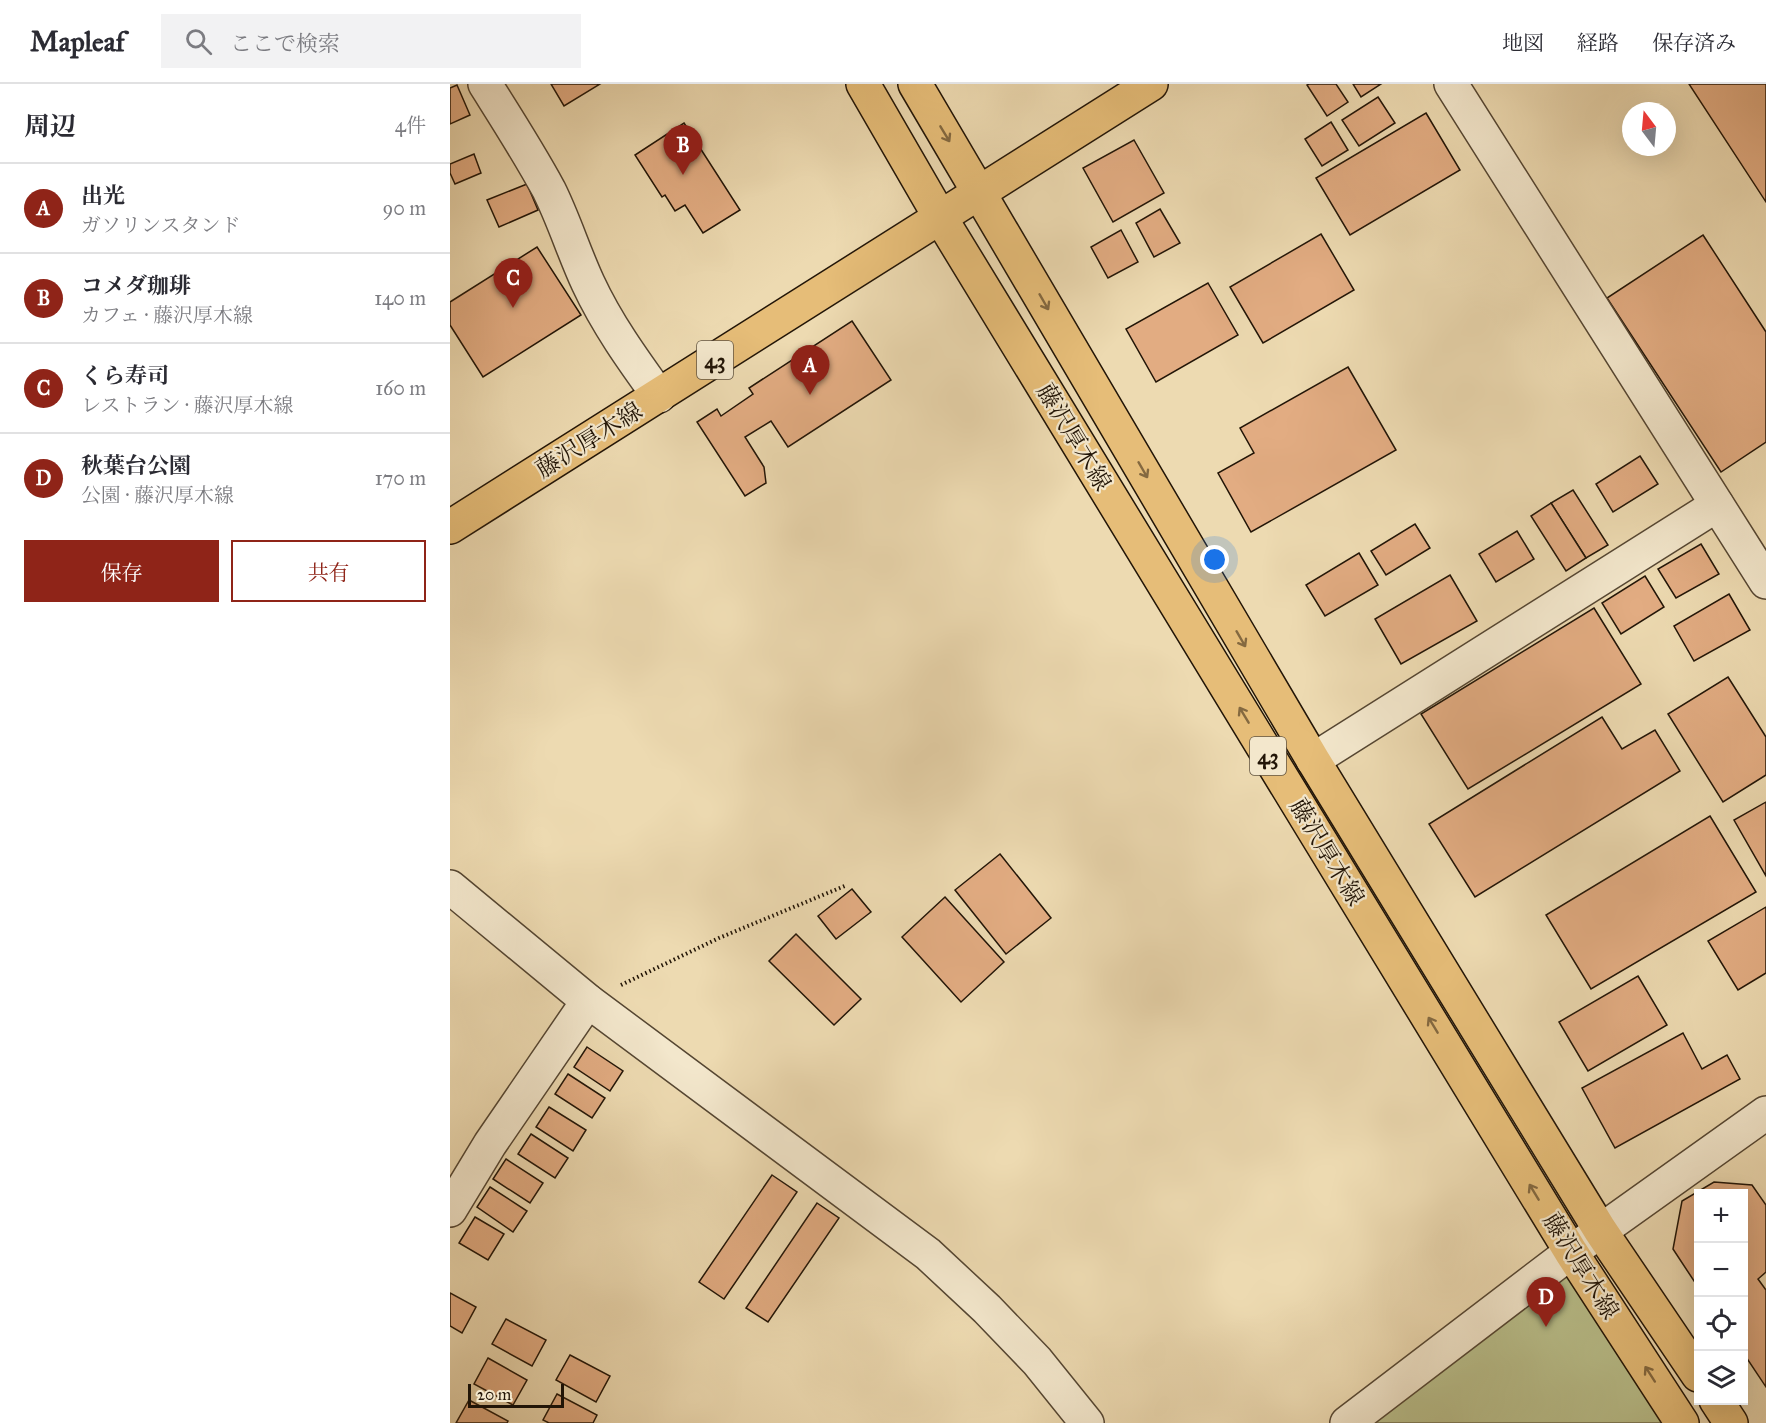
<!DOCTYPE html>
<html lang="ja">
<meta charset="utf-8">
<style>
:root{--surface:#fff;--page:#f2f2f3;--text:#2b2b33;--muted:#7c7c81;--line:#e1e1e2;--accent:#8f2418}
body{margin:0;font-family:"IM FELL Great Primer","Noto Serif JP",serif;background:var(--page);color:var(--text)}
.controls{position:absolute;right:18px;bottom:18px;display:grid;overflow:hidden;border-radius:0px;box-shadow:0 6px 24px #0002}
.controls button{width:54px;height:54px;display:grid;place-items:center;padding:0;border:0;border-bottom:2px solid var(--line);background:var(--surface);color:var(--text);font:30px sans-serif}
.compass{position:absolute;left:1172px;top:18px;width:54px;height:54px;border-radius:50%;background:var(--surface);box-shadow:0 6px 24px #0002;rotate:344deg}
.scale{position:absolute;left:18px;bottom:15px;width:96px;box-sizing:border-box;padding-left:6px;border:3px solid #221507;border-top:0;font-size:16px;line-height:21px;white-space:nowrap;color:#221507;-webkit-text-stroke:4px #f3e7cc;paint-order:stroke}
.you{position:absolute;left:765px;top:476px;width:21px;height:21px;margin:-15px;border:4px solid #fff;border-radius:50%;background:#1a73e8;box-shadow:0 0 0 9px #1a73e833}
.badge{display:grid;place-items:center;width:39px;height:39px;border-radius:50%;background:var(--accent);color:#fff;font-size:20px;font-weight:700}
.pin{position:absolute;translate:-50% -50px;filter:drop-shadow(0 2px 3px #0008)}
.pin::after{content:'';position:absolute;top:32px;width:21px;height:18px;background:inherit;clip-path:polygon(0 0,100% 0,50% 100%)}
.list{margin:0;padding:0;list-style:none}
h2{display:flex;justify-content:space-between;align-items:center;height:78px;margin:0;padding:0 24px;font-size:26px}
h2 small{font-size:20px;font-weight:400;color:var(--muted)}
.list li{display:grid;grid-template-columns:39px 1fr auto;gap:18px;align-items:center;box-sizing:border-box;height:90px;padding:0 24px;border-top:2px solid var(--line)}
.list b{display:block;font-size:22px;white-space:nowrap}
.list p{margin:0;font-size:20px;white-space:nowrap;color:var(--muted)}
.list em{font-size:20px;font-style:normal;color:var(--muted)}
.actions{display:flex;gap:12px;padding:18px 24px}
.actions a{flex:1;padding:14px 0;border:2px solid var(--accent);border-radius:0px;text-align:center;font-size:21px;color:var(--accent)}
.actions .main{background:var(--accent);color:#fff}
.icon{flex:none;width:33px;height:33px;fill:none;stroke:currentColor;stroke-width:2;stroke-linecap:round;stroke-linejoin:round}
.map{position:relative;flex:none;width:1316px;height:1339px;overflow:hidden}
header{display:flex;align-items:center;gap:36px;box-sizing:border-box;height:84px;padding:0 30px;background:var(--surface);border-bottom:2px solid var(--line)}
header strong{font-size:28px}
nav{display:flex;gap:33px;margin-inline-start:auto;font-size:21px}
.search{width:420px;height:54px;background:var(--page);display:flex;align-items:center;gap:15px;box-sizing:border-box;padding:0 21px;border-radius:0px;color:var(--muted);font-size:22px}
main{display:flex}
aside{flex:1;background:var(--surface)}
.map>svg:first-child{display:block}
.green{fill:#b9bf8b;stroke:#6e6a49;stroke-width:1.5}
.building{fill:#e2ac82;stroke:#221507;stroke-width:1.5}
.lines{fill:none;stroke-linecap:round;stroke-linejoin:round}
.minor-casing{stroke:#554632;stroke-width:36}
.major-casing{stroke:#221507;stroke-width:36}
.path{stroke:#221507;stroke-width:4;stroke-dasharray:1.5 3;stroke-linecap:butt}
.minor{stroke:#f3e7cc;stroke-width:33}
.major{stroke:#e6bd78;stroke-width:33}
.oneway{stroke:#846940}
.labels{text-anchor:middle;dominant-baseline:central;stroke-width:4.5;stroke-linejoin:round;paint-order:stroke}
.shield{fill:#f3e7cc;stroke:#615442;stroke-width:1.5}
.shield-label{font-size:22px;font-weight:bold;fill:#221507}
.street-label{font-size:24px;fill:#221507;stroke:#f3e7cc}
</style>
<header>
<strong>Mapleaf</strong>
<div class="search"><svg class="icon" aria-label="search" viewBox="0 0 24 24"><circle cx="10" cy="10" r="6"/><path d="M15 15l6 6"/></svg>ここで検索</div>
<nav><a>地図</a><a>経路</a><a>保存済み</a></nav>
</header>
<main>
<aside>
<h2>周辺<small>4件</small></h2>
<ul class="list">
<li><span class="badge">A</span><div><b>出光</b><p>ガソリンスタンド</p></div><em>90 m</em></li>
<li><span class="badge">B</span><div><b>コメダ珈琲</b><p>カフェ · 藤沢厚木線</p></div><em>140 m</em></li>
<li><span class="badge">C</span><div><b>くら寿司</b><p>レストラン · 藤沢厚木線</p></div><em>160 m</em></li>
<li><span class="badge">D</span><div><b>秋葉台公園</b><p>公園 · 藤沢厚木線</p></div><em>170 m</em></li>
</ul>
<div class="actions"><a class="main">保存</a><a>共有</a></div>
</aside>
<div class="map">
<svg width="1316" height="1339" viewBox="0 0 1316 1339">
<rect width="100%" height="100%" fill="#eddab1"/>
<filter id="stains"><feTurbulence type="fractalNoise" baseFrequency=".00333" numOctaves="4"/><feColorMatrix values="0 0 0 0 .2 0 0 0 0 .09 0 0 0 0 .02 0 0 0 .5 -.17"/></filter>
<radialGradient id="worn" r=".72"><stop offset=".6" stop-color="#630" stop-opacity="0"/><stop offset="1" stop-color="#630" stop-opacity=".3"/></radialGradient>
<!-- green -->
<path class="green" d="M1121,1168L1232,1339H897Z"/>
<!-- building -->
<g class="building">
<path d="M101,0H150L114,22Z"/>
<path d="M859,0H886L898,18L877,32L857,1Z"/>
<path d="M903,0H931L911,13Z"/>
<path d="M1239,0H1316V118Z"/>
<path d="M7,1L20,31L0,40V4Z"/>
<path d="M928,13L945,39L909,62L892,36Z"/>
<path d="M976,29L1010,86L900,151L866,94Z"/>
<path d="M881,38L898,66L872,82L855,55Z"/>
<path d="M234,39L290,126L253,149L235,121L225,127L215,111L212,113L185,71Z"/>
<path d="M684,56L714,109L663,138L633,84Z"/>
<path d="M24,70L31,89L5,100L0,89V80Z"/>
<path d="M77,100L88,126L49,143L37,116Z"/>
<path d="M710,125L730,159L704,173L686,139Z"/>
<path d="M671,146L688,178L658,194L641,163Z"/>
<path d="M871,150L904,206L813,259L780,203Z"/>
<path d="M1253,151L1316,248V358L1271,388L1157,214Z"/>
<path d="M87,163L131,231L33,293L0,241V218Z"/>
<path d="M758,199L788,251L706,298L676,245Z"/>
<path d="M402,237L441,296L338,363L321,337L295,353L314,383L316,399L295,412L247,338L267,325L271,332L303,310L299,304Z"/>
<path d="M898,283L946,366L801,448L768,389L804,369L790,344Z"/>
<path d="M1190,372L1208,400L1163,428L1146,400Z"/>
<path d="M1123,406L1158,461L1136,474L1101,419Z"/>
<path d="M1101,419L1136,474L1116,487L1081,432Z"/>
<path d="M965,440L980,464L936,491L921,467Z"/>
<path d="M1067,447L1084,475L1046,498L1029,470Z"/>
<path d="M1251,460L1269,490L1226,514L1208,485Z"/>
<path d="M909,469L928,501L875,532L856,501Z"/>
<path d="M1000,491L1027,537L951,580L925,535Z"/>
<path d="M1195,492L1214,523L1171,550L1152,519Z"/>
<path d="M1279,510L1300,546L1244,577L1224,542Z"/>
<path d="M1144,524L1191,600L1018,705L971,630Z"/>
<path d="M1278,593L1316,653V691L1273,718L1218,630Z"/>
<path d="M1152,633L1172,665L1205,646L1230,687L1025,813L979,740Z"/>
<path d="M1316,718V792L1284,736Z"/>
<path d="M1260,732L1306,808L1141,905L1096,831Z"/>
<path d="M550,770L601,834L556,870L505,806Z"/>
<path d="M402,805L421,828L386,855L368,832Z"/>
<path d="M495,813L554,878L511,918L452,853Z"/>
<path d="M1316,823V889L1288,906L1258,857Z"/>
<path d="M346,850L411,915L384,941L319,877Z"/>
<path d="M1188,892L1217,941L1138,987L1109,938Z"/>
<path d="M1233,949L1252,985L1277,971L1290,995L1165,1064L1132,1004Z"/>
<path d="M137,963L173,987L160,1007L124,983Z"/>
<path d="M118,990L155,1014L142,1034L105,1010Z"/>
<path d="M99,1023L136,1046L123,1067L86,1043Z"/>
<path d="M81,1050L118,1074L105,1094L68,1070Z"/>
<path d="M56,1075L93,1099L80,1119L43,1095Z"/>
<path d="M322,1091L347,1108L274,1215L249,1198Z"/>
<path d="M1264,1098L1302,1101L1316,1121V1188L1308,1195L1316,1206V1303L1294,1270V1110H1248V1203L1223,1165L1232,1117Z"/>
<path d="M40,1103L77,1127L63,1148L27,1123Z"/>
<path d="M367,1119L389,1134L318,1238L296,1224Z"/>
<path d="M25,1133L54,1150L38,1176L9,1159Z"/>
<path d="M0,1209L26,1223L12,1249L0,1242Z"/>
<path d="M56,1235L96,1256L82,1282L42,1260Z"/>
<path d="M120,1271L160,1292L146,1318L106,1296Z"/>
<path d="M38,1274L77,1296L63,1321L24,1300Z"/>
<path d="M107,1310L147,1331L143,1339H99L93,1336Z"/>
<path d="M19,1316L58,1337L57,1339H6Z"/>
</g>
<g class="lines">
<defs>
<g id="minor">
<path d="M35,0C57,35 79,69 99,106C114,136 124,169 138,199C157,240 183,276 209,312"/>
<path d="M1001,0L1316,498"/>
<path d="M863,676L1267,421"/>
<path d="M0,803L138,917L478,1170L537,1225L587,1277L637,1339"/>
<path d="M0,1126L40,1060L138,917"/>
<path d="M897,1339L1121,1168L1316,1029"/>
</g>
<g id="major">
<path d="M413,0L490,133L1121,1168L1232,1339"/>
<path d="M465,0L863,676L1150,1146L1248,1291"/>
<path d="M0,443L701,0"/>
<path d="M1266,1316L1281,1339"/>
</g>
</defs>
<!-- minor casing -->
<use href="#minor" class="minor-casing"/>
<!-- major casing -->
<use href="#major" class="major-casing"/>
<!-- path -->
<path class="path" d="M171,901L269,854L397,801"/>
<!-- minor -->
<use href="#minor" class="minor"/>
<!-- major -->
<use href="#major" class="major"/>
</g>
<!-- one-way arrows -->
<defs><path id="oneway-shaft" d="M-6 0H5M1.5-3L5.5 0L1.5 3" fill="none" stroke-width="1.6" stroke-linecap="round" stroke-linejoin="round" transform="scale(1.5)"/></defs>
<g class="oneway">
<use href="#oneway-shaft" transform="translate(495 50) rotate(59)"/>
<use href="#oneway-shaft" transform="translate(594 218) rotate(60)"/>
<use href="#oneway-shaft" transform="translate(693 386) rotate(60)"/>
<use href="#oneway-shaft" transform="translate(791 555) rotate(60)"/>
<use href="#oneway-shaft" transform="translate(794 631) rotate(-121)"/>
<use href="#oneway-shaft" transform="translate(983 941) rotate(-121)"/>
<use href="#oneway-shaft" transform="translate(1084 1108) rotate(-121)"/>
<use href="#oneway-shaft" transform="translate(1200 1290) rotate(-123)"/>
</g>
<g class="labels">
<!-- shield labels -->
<g class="shield">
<rect x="247" y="257" width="36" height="38" rx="4.5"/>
<rect x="800" y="653" width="36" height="38" rx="4.5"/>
</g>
<g class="shield-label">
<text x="265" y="276">43</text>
<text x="818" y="672">43</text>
</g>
<!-- street labels -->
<g class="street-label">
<text transform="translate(624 353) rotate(59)">藤沢厚木線</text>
<text transform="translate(139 356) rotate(-32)">藤沢厚木線</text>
<text transform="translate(877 768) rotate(59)">藤沢厚木線</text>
<text transform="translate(1131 1182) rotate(58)">藤沢厚木線</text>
</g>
</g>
<rect width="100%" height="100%" filter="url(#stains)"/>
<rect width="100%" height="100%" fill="url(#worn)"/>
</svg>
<div class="controls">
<button>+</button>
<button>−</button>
<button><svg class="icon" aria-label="locate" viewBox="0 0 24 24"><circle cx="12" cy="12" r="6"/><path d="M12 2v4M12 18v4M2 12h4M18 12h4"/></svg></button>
<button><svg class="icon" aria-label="layers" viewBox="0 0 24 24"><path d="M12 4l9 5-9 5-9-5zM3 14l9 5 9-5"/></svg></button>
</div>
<svg class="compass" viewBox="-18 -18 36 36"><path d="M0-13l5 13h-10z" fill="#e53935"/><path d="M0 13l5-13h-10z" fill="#7c7c81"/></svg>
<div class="scale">20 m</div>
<div class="you"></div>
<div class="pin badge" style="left:360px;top:311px">A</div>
<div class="pin badge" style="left:233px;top:91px">B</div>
<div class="pin badge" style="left:63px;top:224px">C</div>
<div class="pin badge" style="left:1096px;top:1243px">D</div>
</div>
</main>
